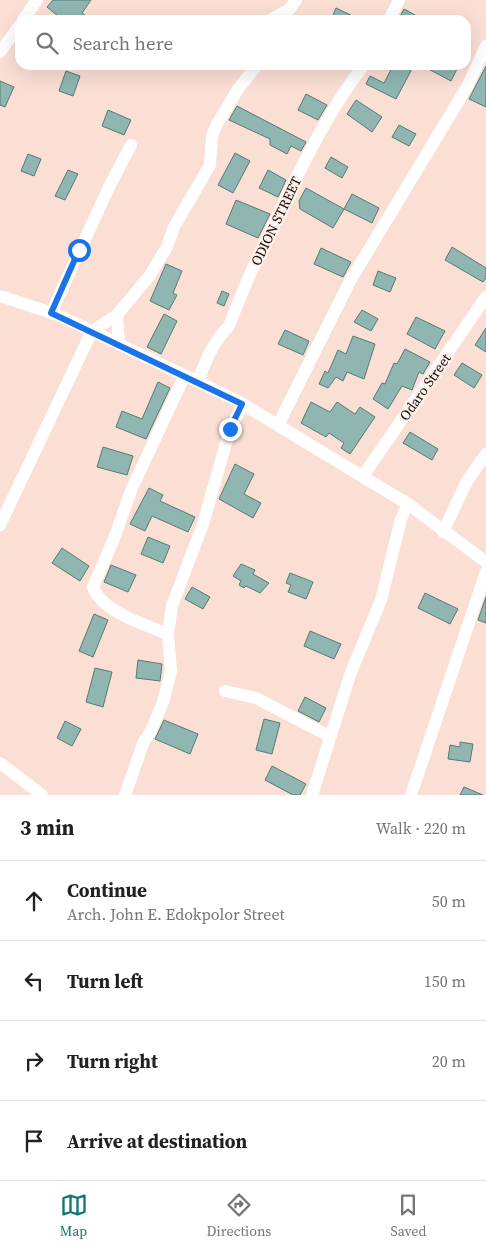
<!DOCTYPE html>
<meta charset="utf-8">
<style>
:root{--surface:#fff;--page:#f6f6f6;--text:#202124;--muted:#757577;--line:#e0e0e0;--accent:#0f766e}
body{margin:0;font-family:"Source Serif 4",serif;background:var(--page);color:var(--text)}
.stop{position:absolute;width:15px;height:15px;margin:-11px;border:4px solid #1a73e8;border-radius:50%;background:#fff}
.stop.end{background:#1a73e8;border-color:#fff;box-shadow:0 1px 5px #0008}
.list{margin:0;padding:0;list-style:none}
h2{display:flex;justify-content:space-between;align-items:center;height:65px;margin:0;padding:0 20px;font-size:21px}
h2 small{font-size:16px;font-weight:400;color:var(--muted)}
.list li{display:grid;grid-template-columns:32px 1fr auto;gap:15px;align-items:center;box-sizing:border-box;height:80px;padding:0 20px;border-top:1px solid var(--line)}
.list b{display:block;font-size:19px;white-space:nowrap}
.list p{margin:0;font-size:16px;white-space:nowrap;color:var(--muted)}
.list em{font-size:16px;font-style:normal;color:var(--muted)}
.icon{flex:none;width:28px;height:28px;fill:none;stroke:currentColor;stroke-width:2;stroke-linecap:round;stroke-linejoin:round}
.map{position:relative;flex:none;width:486px;height:795px;overflow:hidden}
.search{position:absolute;background:var(--surface);box-shadow:0 5px 20px #0002;left:15px;right:15px;top:15px;height:55px;display:flex;align-items:center;gap:12px;box-sizing:border-box;padding:0 18px;border-radius:15px;color:var(--muted);font-size:19px}
.sheet{height:385px;background:var(--surface)}
nav{display:flex;justify-content:space-around;align-items:center;box-sizing:border-box;height:70px;border-top:1px solid var(--line);background:var(--surface);font-size:14px;color:var(--muted)}
nav a{display:grid;justify-items:center;gap:2px}
nav .on{color:var(--accent)}
.map>svg:first-child{display:block}
.building{fill:#8fb6b1;stroke:#557a75}
.lines{fill:none;stroke-linecap:round;stroke-linejoin:round}
.minor{stroke:#fff;stroke-width:12}
.route{stroke:#1a73e8;stroke-width:6}
.labels{text-anchor:middle;dominant-baseline:central;stroke-width:5;stroke-linejoin:round;paint-order:stroke}
.street-label{font-size:14px;fill:#160b07;stroke:#fef0eb}
</style>
<div class="map">
<svg width="486" height="795" viewBox="0 0 486 795">
<rect width="100%" height="100%" fill="#fbdfd5"/>
<!-- building -->
<g class="building">
<path d="M53,0H91L82,13L92,20H63L47,7Z"/>
<path d="M336,8L361,20H331Z"/>
<path d="M404,9L424,20H398Z"/>
<path d="M397,65H414L396,99L366,84L370,76L384,83L393,66L395,68Z"/>
<path d="M421,65H459L451,81Z"/>
<path d="M486,66V107L469,99Z"/>
<path d="M66,71L80,76L73,96L59,91Z"/>
<path d="M0,81L14,87L5,107L0,105Z"/>
<path d="M306,94L327,105L318,120L298,110Z"/>
<path d="M356,100L382,117L372,132L347,114Z"/>
<path d="M237,106L306,142L301,151L291,146L287,154L270,145V139L229,120Z"/>
<path d="M108,110L131,120L124,135L102,126Z"/>
<path d="M399,125L416,134L409,146L392,137Z"/>
<path d="M235,153L250,161L233,193L218,185Z"/>
<path d="M28,154L41,159L34,176L21,171Z"/>
<path d="M331,157L348,167L342,178L325,168Z"/>
<path d="M68,170L78,174L65,200L55,196Z"/>
<path d="M268,170L286,180L278,197L259,188Z"/>
<path d="M306,188L344,209L333,228L300,209L299,201Z"/>
<path d="M352,194L379,208L372,223L344,209Z"/>
<path d="M236,200L270,214L258,238L226,224Z"/>
<path d="M452,247L486,268V278L483,282L445,260Z"/>
<path d="M321,248L351,262L343,277L314,264Z"/>
<path d="M166,264L182,271L173,293L177,295L169,310L150,301Z"/>
<path d="M378,271L396,278L390,292L373,285Z"/>
<path d="M222,291L229,294L224,306L217,303Z"/>
<path d="M362,310L378,319L371,331L354,322Z"/>
<path d="M164,314L177,321L161,354L147,347Z"/>
<path d="M416,317L445,331L435,349L407,334Z"/>
<path d="M486,328V352L475,345Z"/>
<path d="M285,330L309,341L303,355L278,344Z"/>
<path d="M353,336L375,344L364,379L347,372L343,381L336,377L328,388L319,384L325,371L328,373L338,350L346,354Z"/>
<path d="M405,349L430,362L423,374L419,372L412,390L402,386L388,409L373,399L382,383L385,384L394,363L397,364Z"/>
<path d="M462,363L482,375L474,388L454,375Z"/>
<path d="M158,382L170,388L146,439L116,427L122,411L142,419Z"/>
<path d="M311,402L330,412L337,402L355,414L360,407L375,417L350,454L341,448L344,443L329,433L326,437L301,423Z"/>
<path d="M410,432L438,449L432,460L403,443Z"/>
<path d="M103,447L133,456L127,475L97,467Z"/>
<path d="M235,464L254,474L244,494L261,503L253,518L219,499Z"/>
<path d="M149,488L163,495L160,501L195,517L188,532L152,516L145,531L130,524Z"/>
<path d="M148,537L170,546L163,563L141,554Z"/>
<path d="M62,548L89,566L80,581L52,563Z"/>
<path d="M241,564L255,570L253,574L269,583L260,593L246,586L244,588L239,585L241,581L233,576Z"/>
<path d="M111,565L136,575L128,592L104,582Z"/>
<path d="M290,573L313,582L306,599L288,592L291,585L286,583Z"/>
<path d="M192,587L210,597L203,609L185,599Z"/>
<path d="M425,593L458,609L450,624L418,608Z"/>
<path d="M486,597V623L478,620Z"/>
<path d="M94,614L108,620L93,657L79,651Z"/>
<path d="M310,631L341,644L334,659L304,646Z"/>
<path d="M138,660L162,664L160,681L136,678Z"/>
<path d="M95,668L112,672L103,707L86,702Z"/>
<path d="M305,697L326,708L319,722L298,711Z"/>
<path d="M264,719L280,723L272,754L256,750Z"/>
<path d="M164,720L198,734L190,754L155,739Z"/>
<path d="M65,721L81,729L72,746L57,738Z"/>
<path d="M460,742L473,744L470,762L448,759L450,745L460,747Z"/>
<path d="M272,766L306,784L300,795H293L265,780Z"/>
<path d="M464,787L483,795H460Z"/>
</g>
<g class="lines">
<!-- minor -->
<g class="minor">
<path d="M23,20L37,0"/>
<path d="M270,20L290,9L296,0"/>
<path d="M389,20L399,0"/>
<path d="M0,52L20,25"/>
<path d="M0,296L58,315L236,400L408,504L486,562"/>
<path d="M51,313L110,185L131,145"/>
<path d="M117,315L119,344"/>
<path d="M92,331L117,315L150,275L167,247L174,227L210,165L212,136L216,126L238,89L257,65"/>
<path d="M198,381C206,360 213,342 229,326C244,285 263,246 282,207C306,158 330,108 364,65"/>
<path d="M278,425L350,281L467,87L486,46"/>
<path d="M363,476L486,297"/>
<path d="M0,525L92,331"/>
<path d="M443,532L467,481L486,454"/>
<path d="M168,634C145,625 101,611 93,587L115,536L132,488L185,375"/>
<path d="M225,691L256,698L329,736"/>
<path d="M0,763L42,795"/>
<path d="M125,795L144,741L150,733L163,702L171,671L168,634L172,606L203,524L230,429L243,404"/>
<path d="M312,795L351,672L381,600L401,519L408,504"/>
<path d="M411,795L486,572"/>
</g>
</g>
<g class="lines">
<!-- route -->
<path class="route" d="M79,250L51,313L242,404L230,429"/>
</g>
<g class="labels">
<!-- street labels -->
<g class="street-label">
<text transform="translate(276 221) rotate(-64)">ODION STREET</text>
<text transform="translate(425 387) rotate(-55)">Odaro Street</text>
</g>
</g>
</svg>
<div class="stop" style="left:79px;top:250px"></div>
<div class="stop end" style="left:230px;top:429px"></div>
<div class="search"><svg class="icon" aria-label="search" viewBox="0 0 24 24"><circle cx="10" cy="10" r="6"/><path d="M15 15l6 6"/></svg>Search here</div>
</div>
<section class="sheet">
<h2>3 min<small>Walk · 220 m</small></h2>
<ul class="list">
<li><svg class="icon" aria-label="ahead" viewBox="0 0 24 24"><path d="M12 20V5M6 11l6-6 6 6"/></svg><div><b>Continue</b><p>Arch. John E. Edokpolor Street</p></div><em>50 m</em></li>
<li><svg class="icon" aria-label="left" viewBox="0 0 24 24"><path d="M17 20v-9H6M10 6l-5 5 5 5"/></svg><div><b>Turn left</b></div><em>150 m</em></li>
<li><svg class="icon" aria-label="right" viewBox="0 0 24 24"><path d="M7 20v-9h11M14 6l5 5-5 5"/></svg><div><b>Turn right</b></div><em>20 m</em></li>
<li><svg class="icon" aria-label="arrive" viewBox="0 0 24 24"><path d="M6 21V4h12l-3 4 3 4H6"/></svg><div><b>Arrive at destination</b></div></li>
</ul>
</section>
<nav>
<a class="on"><svg class="icon" aria-label="map" viewBox="0 0 24 24"><path d="M3 6l6-2 6 2 6-2v14l-6 2-6-2-6 2zM9 4v14M15 6v14"/></svg>Map</a>
<a><svg class="icon" aria-label="directions" viewBox="0 0 24 24"><path d="M12 3l9 9-9 9-9-9zM9 14v-3h6M13 9l2 2-2 2"/></svg>Directions</a>
<a><svg class="icon" aria-label="saved" viewBox="0 0 24 24"><path d="M7 4h10v16l-5-4-5 4z"/></svg>Saved</a>
</nav>
